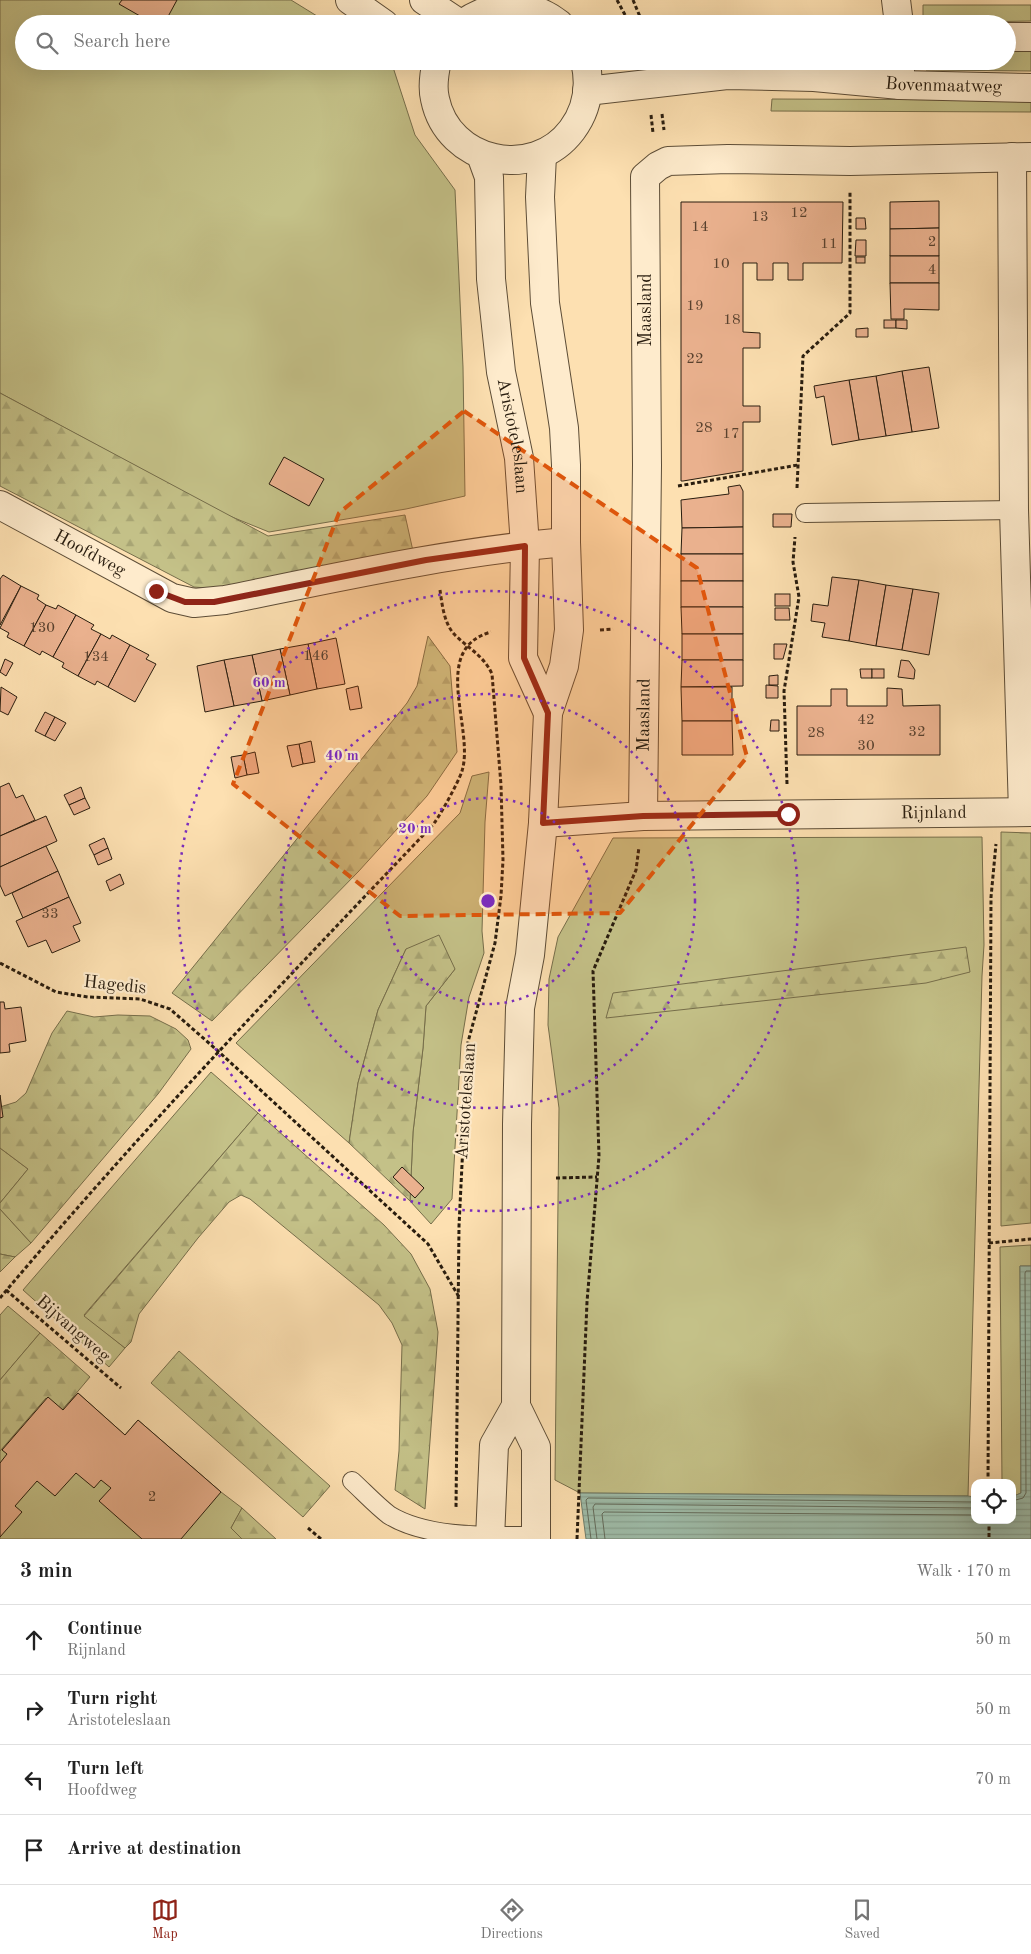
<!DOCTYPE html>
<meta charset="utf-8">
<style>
:root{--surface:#fff;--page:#f6f6f6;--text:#222;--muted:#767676;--line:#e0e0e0;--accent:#8f2418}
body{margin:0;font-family:"Old Standard TT",serif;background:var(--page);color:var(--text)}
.controls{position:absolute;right:15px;bottom:15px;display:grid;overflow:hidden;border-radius:10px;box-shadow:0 5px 20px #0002}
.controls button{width:45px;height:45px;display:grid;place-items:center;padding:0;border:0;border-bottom:1px solid var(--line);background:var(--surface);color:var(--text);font:25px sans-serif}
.stop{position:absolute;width:15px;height:15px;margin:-11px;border:4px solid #8f2418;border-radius:50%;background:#fff}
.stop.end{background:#8f2418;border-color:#fff;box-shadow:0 1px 5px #0008}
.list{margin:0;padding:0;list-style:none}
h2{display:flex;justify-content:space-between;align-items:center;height:65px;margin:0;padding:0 20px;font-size:21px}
h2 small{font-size:16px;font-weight:400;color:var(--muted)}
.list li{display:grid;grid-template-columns:32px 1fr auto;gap:15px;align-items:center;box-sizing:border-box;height:70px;padding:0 20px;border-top:1px solid var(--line)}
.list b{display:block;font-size:19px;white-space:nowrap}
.list p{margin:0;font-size:16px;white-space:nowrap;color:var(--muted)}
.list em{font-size:16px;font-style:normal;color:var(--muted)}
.icon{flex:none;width:28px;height:28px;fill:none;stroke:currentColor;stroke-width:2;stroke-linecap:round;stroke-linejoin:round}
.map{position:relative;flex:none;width:1031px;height:1539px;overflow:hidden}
.search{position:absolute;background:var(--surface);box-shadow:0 5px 20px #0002;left:15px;right:15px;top:15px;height:55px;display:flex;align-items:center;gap:12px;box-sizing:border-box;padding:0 18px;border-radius:28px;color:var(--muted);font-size:19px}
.sheet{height:345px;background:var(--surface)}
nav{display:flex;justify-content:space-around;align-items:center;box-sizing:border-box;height:70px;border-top:1px solid var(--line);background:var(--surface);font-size:14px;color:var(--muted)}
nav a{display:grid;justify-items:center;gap:2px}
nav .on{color:var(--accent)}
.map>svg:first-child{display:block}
.green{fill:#c4c188;stroke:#766e4b}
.forest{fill:url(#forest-firs);stroke:#766e4b}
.water{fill:url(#water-rules);stroke:#6f7d6c}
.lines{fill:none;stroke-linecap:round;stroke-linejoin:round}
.shore{stroke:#646c5c;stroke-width:1}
.building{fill:#eab18e;stroke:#281c0e}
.service-casing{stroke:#5d4d37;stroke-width:20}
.minor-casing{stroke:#5d4d37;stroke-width:30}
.tertiary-casing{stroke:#5d4d37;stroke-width:30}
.path{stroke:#281c0e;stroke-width:3;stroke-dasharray:4 2.5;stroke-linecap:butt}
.service{stroke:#feebcc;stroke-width:18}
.minor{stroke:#feebcc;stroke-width:28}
.tertiary{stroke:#feebcc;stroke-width:28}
.route{stroke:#8f2418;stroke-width:6}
.marked{fill:#de560c;fill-opacity:0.2;stroke:#de560c;stroke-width:4;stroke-dasharray:10 6;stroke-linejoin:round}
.ring{fill:none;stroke:#7b2cbf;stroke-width:2.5;stroke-dasharray:2.5 5}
.labels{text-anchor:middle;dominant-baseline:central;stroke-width:4.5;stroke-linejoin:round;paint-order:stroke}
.number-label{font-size:15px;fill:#58412e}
.street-label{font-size:18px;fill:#281c0e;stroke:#feebcc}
.centre{fill:#7b2cbf;stroke:#feebcc;stroke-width:2.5}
.ring-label{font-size:15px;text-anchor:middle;font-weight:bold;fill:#7b2cbf;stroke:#feebcc;stroke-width:4.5;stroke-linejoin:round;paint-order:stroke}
</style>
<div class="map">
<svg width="1031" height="1539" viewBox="0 0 1031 1539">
<defs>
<pattern id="forest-firs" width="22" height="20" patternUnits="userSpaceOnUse" patternTransform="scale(1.25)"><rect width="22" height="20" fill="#c4c188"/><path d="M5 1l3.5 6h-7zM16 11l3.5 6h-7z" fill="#a8a574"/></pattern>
<pattern id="water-rules" width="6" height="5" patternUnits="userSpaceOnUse" patternTransform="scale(1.25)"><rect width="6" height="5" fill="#9fbdaa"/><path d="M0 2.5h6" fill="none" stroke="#89a291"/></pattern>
</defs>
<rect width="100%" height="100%" fill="#fde0b1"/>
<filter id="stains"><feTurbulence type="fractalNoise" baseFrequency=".004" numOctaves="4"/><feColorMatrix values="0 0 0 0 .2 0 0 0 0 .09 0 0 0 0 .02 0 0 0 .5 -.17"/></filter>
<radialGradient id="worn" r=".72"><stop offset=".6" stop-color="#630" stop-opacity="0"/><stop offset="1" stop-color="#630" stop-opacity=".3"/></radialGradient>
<!-- green -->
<g class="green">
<path d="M0,0H291L330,24H24V61H391L415,135L455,190L463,367L465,496L406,509L269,532L227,515L0,393Z"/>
<path d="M923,5H1031V21L923,23Z"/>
<path d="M1007,50H1031V71L926,70V61H1007Z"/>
<path d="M681,61H826L682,66Z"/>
<path d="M772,99L1031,100V112L771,111Z"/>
<path d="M489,772L485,822L482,931L484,953L469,997L461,1045L452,1199L431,1224L410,1201L413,1132L423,1048L426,1006L455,969L406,949L378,1010L358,1083L349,1143L236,1043L460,813L472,776Z"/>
<path d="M982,837L984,945L982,976L968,1496L580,1493L555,1480L559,1108L548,1025L549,979L558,937L613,838Z"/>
<path d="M211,1072L258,1113L84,1315L125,1348L109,1367L23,1290Z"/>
<path d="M0,1148L28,1169L0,1203Z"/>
<path d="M0,1209L31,1243L15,1257L0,1254Z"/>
<path d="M1031,1245V1266H1020L1021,1493L1012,1497V1483H1002L1000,1247Z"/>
<path d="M8,1306L40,1333L0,1380V1315Z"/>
<path d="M78,1393L125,1435L138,1420L221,1492L242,1508L231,1528L242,1539H0V1451L47,1396L62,1409Z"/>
</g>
<!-- forest -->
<g class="forest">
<path d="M0,393L268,536L405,515L413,551L231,590L194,587L0,486Z"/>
<path d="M428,636L450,666L457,752L427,796L358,872L212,1021L172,993L407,703L417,686Z"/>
<path d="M1001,832L1031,833V1223L1001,1226Z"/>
<path d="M439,935L455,969L426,1006L423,1048L413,1132L410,1201L349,1143L358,1083L378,1010L406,949Z"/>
<path d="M966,947L970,972L926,983L606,1018L613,993Z"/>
<path d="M67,1011L94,1017L118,1015L150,1016L176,1029L188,1040L191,1049L158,1094L31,1243L0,1209V1203L28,1169L0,1148V1107L16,1102L26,1093L52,1033Z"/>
<path d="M258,1113L384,1225L411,1254L430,1289L438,1332L425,1509L395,1490L399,1451L402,1345L392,1323L379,1305L250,1199L241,1195L229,1202L198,1238L139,1314L131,1342L125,1348L84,1316Z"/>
<path d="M0,1254L15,1257L0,1272Z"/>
<path d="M40,1333L90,1377L62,1410L46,1398L0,1451V1380Z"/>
<path d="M179,1351L330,1486L303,1517L151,1383Z"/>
<path d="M242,1508L276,1539H242L231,1528Z"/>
</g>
<!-- water -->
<path class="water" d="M1020,1266H1031V1539H586L580,1493L968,1496L975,1497V1520H1012V1497L1021,1493Z"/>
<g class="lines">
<!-- shore -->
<g class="shore">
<path d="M1012,1501L1023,1498L1026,1493L1025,1273L1026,1271H1031"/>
<path d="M591,1539L586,1500L588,1498L975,1502"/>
<path d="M597,1539L593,1507L595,1504L975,1508"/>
<path d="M605,1539L602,1514L604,1512L975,1515"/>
</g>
</g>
<!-- building -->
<g class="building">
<path d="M122,0H177L164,24H154L119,4Z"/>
<path d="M939,201V228L890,229V202Z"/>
<path d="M681,202H843L842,263H803V280H788V263H773V280H757V263H743V332L760,333V348H743V406H760V422H743V471L683,481H681Z"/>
<path d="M856,218H865L866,229H856Z"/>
<path d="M939,228V256H890V229Z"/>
<path d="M856,240H866V256H855Z"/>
<rect x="890" y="256" width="49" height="27"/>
<rect x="856" y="257" width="9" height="6"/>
<path d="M890,283H939V310L904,309V319H891Z"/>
<rect x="884" y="320" width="12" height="8"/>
<path d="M896,320H907V329L896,328Z"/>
<path d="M868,328V337H856V329Z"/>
<path d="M929,367L939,428L912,432L902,371Z"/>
<path d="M902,371L912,432L886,436L876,376Z"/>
<path d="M876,376L886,436L859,440L849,380Z"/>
<path d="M849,380L859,440L832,445L824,396L816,398L814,386Z"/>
<path d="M284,457L324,479L309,506L269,484Z"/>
<path d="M740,485L743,491V527L682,528L681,500L729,494L728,487Z"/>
<path d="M773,514H792L791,527H773Z"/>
<path d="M743,527V554H681L682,528Z"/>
<rect x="681" y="554" width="62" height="27"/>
<path d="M3,575L21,586L0,625V579Z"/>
<path d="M832,577L859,580L849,641L822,637L825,623L811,621L813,604L828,606Z"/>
<path d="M859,580L886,585L876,646L849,641Z"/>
<rect x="681" y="581" width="62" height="26"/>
<path d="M886,585L913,589L902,650L876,646Z"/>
<path d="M21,586L39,595L37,599L46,605L24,646L7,637L9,633L0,628Z"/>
<path d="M913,589L939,593L929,655L902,650Z"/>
<rect x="775" y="594" width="15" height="12"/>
<path d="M46,605L56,609L58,605L76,615L53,657L42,651L40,655L24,646Z"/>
<path d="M681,607H743V634H682Z"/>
<path d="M775,608H789L790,620H775Z"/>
<path d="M76,615L94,625L91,629L101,634L78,676L62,667L64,663L53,657Z"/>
<path d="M101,634L110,639L112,635L130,645L108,687L97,681L95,685L78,676Z"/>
<rect x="682" y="634" width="61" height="26"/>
<path d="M336,638L345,684L317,689L308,644Z"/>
<path d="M308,644L317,689L290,695L280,649Z"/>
<path d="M774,644H787L783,659H774Z"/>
<path d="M130,645L149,655L146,659L156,664L135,702L108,687Z"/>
<path d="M280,649L290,695L262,701L252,655Z"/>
<path d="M252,655L262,701L234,706L224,660Z"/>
<path d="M5,659L13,663L6,676L0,672Z"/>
<path d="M224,660L234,706L205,712L197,666Z"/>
<path d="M682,660H743V686L681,687Z"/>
<path d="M901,660L909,661L915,670L914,679L898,677Z"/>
<path d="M860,669H872V678H861Z"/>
<rect x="872" y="669" width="12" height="9"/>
<path d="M778,675V685H769V676Z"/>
<path d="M766,685L778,686V698H766Z"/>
<path d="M358,686L362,708L350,710L346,689Z"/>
<path d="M1,687L17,697L8,715L0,711Z"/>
<path d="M681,687H732V721H682Z"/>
<path d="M887,688L902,689L903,706L940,705V755H797V706H831V689H847V706H887Z"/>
<path d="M45,712L55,717L45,736L35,731Z"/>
<path d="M55,717L66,723L55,741L45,736Z"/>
<path d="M771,720H779V731H770Z"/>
<path d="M682,721H732L733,755H682Z"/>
<path d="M311,741L315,762L303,764L299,744Z"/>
<path d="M299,744L303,764L292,767L287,746Z"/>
<path d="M255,752L259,773L247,775L243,755Z"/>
<path d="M243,755L247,775L235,778L231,757Z"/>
<path d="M9,783L16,798L23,795L35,820L0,836V787Z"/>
<path d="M81,787L85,798L69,805L64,795Z"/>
<path d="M85,798L90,808L74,815L69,805Z"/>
<path d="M46,816L57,841L0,867V836Z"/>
<path d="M104,838L108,848L94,855L89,845Z"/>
<path d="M46,846L58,871L5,896L0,885V867Z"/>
<path d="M108,848L112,859L98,865L94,855Z"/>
<path d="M58,871L69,897L23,918L12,893Z"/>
<path d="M120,874L124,884L110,891L106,881Z"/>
<path d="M69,897L81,923L73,926L80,941L52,953L46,940L28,947L16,921Z"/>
<path d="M0,1002H4L5,1009L21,1007L26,1041L9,1044L10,1052L0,1053Z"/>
<path d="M0,1095L3,1117L0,1118Z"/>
<path d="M402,1167L424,1188L415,1198L393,1177Z"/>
<path d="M78,1393L125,1435L138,1420L221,1492L181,1539H142L99,1501L111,1488L101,1480L94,1488L76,1473L55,1496L37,1481L15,1506L22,1512L0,1537V1463L7,1454L2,1450L48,1397L63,1410Z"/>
</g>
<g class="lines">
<defs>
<g id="service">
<path d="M805,513L1014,510"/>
<path d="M352,1481C364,1492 376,1505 389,1515C428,1539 489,1536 536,1536"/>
</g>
<g id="minor">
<path d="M896,0L899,24"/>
<path d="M900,61V85"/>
<path d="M1012,157L1014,510L1023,812"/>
<path id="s1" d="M0,505L172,598L194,603L225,600C339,577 450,552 566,542"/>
<path id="s2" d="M643,816L647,465L645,177L658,166L668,161L728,159L850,161L1031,157"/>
<path id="s3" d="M543,823L643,816L1031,812"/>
</g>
<g id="tertiary">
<path d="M350,0L384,24"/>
<path d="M424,0L460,24"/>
<path d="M462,24C492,3 529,0 559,24"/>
<path d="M1007,37H1031"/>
<path d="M437,61C434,74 432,87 435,99C448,163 533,182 572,130C587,110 591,86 585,61"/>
<path id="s4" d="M587,91L727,75L814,77L900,85L1031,88"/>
<path id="s5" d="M481,155L489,177L491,279L501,372L519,458L525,546L523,658L548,713"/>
<path d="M490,1539L494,1445L516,1406"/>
<path d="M536,1539V1447L516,1406L517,1124L520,1008L530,955L543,823L548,713L564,666L569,630L566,542V465L564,428L545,303L540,197L542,155"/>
</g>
</defs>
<!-- service casing -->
<use href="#service" class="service-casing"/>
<!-- minor casing -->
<use href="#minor" class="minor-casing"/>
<!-- tertiary casing -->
<use href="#tertiary" class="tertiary-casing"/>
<!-- path -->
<g class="path">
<path d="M617,0L630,24"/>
<path d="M633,0L643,24"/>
<path d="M662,114L664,130"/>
<path d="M651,115L653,133"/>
<path d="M678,486L798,465"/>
<path d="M797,488L803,356L850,313V191"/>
<path d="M440,590C442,604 444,624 455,635C468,648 484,656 492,674L501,785L503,860L501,896L495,943L468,1042L459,1226L456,1508"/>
<path d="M600,630L613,629"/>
<path d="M787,784L784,691L799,597L793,562L795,537"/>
<path d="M0,963L56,992L88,997L140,999L170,1009L218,1051L428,1244L459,1297"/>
<path d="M556,1178L597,1177"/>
<path d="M989,1243L1031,1239"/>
<path d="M6,1290L121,1388"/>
<path d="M0,1298C137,1135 284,981 431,827C438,820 459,781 462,771C475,729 429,649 491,632"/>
<path d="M988,1483L991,897L996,844"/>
<path d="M989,1520V1539"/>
<path d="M308,1528L321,1539"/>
<path d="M577,1539L587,1302L599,1156L593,971L636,870L639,847"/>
</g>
<!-- service -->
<use href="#service" class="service"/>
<!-- minor -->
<use href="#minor" class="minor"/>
<!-- tertiary -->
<use href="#tertiary" class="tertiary"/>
</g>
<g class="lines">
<!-- route -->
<path class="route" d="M156,591L185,602H214L426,560L525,546L524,658L548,713L543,823L643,816L788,814"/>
</g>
<!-- marked area -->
<path class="marked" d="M464,411L697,568L747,757L620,913L400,916L233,784L339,513Z"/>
<!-- distance rings -->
<g class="ring">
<circle cx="488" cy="901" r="103"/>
<circle cx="488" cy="901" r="207"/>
<circle cx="488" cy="901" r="310"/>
</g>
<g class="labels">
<!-- number labels -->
<g class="number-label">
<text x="799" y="213">12</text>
<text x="760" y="217">13</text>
<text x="700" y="227">14</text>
<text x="932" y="242">2</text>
<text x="829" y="244">11</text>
<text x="721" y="264">10</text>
<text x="932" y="270">4</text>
<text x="695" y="306">19</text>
<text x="732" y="320">18</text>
<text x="695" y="359">22</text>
<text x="704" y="428">28</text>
<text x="731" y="434">17</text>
<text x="42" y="628">130</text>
<text x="316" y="656">146</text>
<text x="96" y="657">134</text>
<text x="866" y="720">42</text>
<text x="917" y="732">32</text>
<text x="816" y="733">28</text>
<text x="866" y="746">30</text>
<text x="50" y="914">33</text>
<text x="152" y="1497">2</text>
</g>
<!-- street labels -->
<g class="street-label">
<text stroke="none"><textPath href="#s4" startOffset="358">Bovenmaatweg</textPath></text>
<text transform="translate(646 310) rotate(-90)">Maasland</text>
<text stroke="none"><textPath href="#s5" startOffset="284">Aristoteleslaan</textPath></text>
<text stroke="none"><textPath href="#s1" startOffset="102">Hoofdweg</textPath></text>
<text stroke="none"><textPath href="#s2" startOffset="101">Maasland</textPath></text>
<text stroke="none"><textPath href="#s3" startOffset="391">Rijnland</textPath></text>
<text transform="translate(115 985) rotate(6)">Hagedis</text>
<text transform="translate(466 1101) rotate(-86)">Aristoteleslaan</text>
<text transform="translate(73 1329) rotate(41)">Bijvangweg</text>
</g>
</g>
<circle cx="488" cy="901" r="8" class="centre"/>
<g class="ring-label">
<text x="269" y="687">60 m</text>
<text x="342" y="760">40 m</text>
<text x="415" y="833">20 m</text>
</g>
<rect width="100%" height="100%" filter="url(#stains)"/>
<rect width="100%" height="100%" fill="url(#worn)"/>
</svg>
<div class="controls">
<button><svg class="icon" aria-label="locate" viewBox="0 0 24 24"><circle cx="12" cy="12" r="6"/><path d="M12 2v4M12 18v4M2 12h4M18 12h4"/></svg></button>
</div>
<div class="stop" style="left:788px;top:814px"></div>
<div class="stop end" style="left:156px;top:591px"></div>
<div class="search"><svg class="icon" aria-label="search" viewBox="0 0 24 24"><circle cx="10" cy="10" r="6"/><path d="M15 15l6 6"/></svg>Search here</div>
</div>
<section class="sheet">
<h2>3 min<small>Walk · 170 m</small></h2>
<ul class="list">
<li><svg class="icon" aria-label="ahead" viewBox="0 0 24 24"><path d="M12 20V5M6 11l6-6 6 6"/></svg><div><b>Continue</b><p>Rijnland</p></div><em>50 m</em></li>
<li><svg class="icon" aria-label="right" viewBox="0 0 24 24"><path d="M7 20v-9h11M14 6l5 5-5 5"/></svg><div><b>Turn right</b><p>Aristoteleslaan</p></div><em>50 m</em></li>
<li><svg class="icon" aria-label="left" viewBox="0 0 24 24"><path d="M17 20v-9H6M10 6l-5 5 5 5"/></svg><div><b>Turn left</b><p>Hoofdweg</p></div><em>70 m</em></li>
<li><svg class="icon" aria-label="arrive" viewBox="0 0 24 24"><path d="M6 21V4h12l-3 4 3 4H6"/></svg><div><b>Arrive at destination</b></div></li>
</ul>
</section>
<nav>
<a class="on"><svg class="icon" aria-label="map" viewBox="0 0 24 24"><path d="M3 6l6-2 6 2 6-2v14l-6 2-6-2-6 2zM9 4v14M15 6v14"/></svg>Map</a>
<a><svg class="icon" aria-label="directions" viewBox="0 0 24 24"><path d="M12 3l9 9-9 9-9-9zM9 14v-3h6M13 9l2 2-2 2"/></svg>Directions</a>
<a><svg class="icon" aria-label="saved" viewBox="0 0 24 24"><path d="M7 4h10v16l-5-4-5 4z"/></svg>Saved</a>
</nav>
